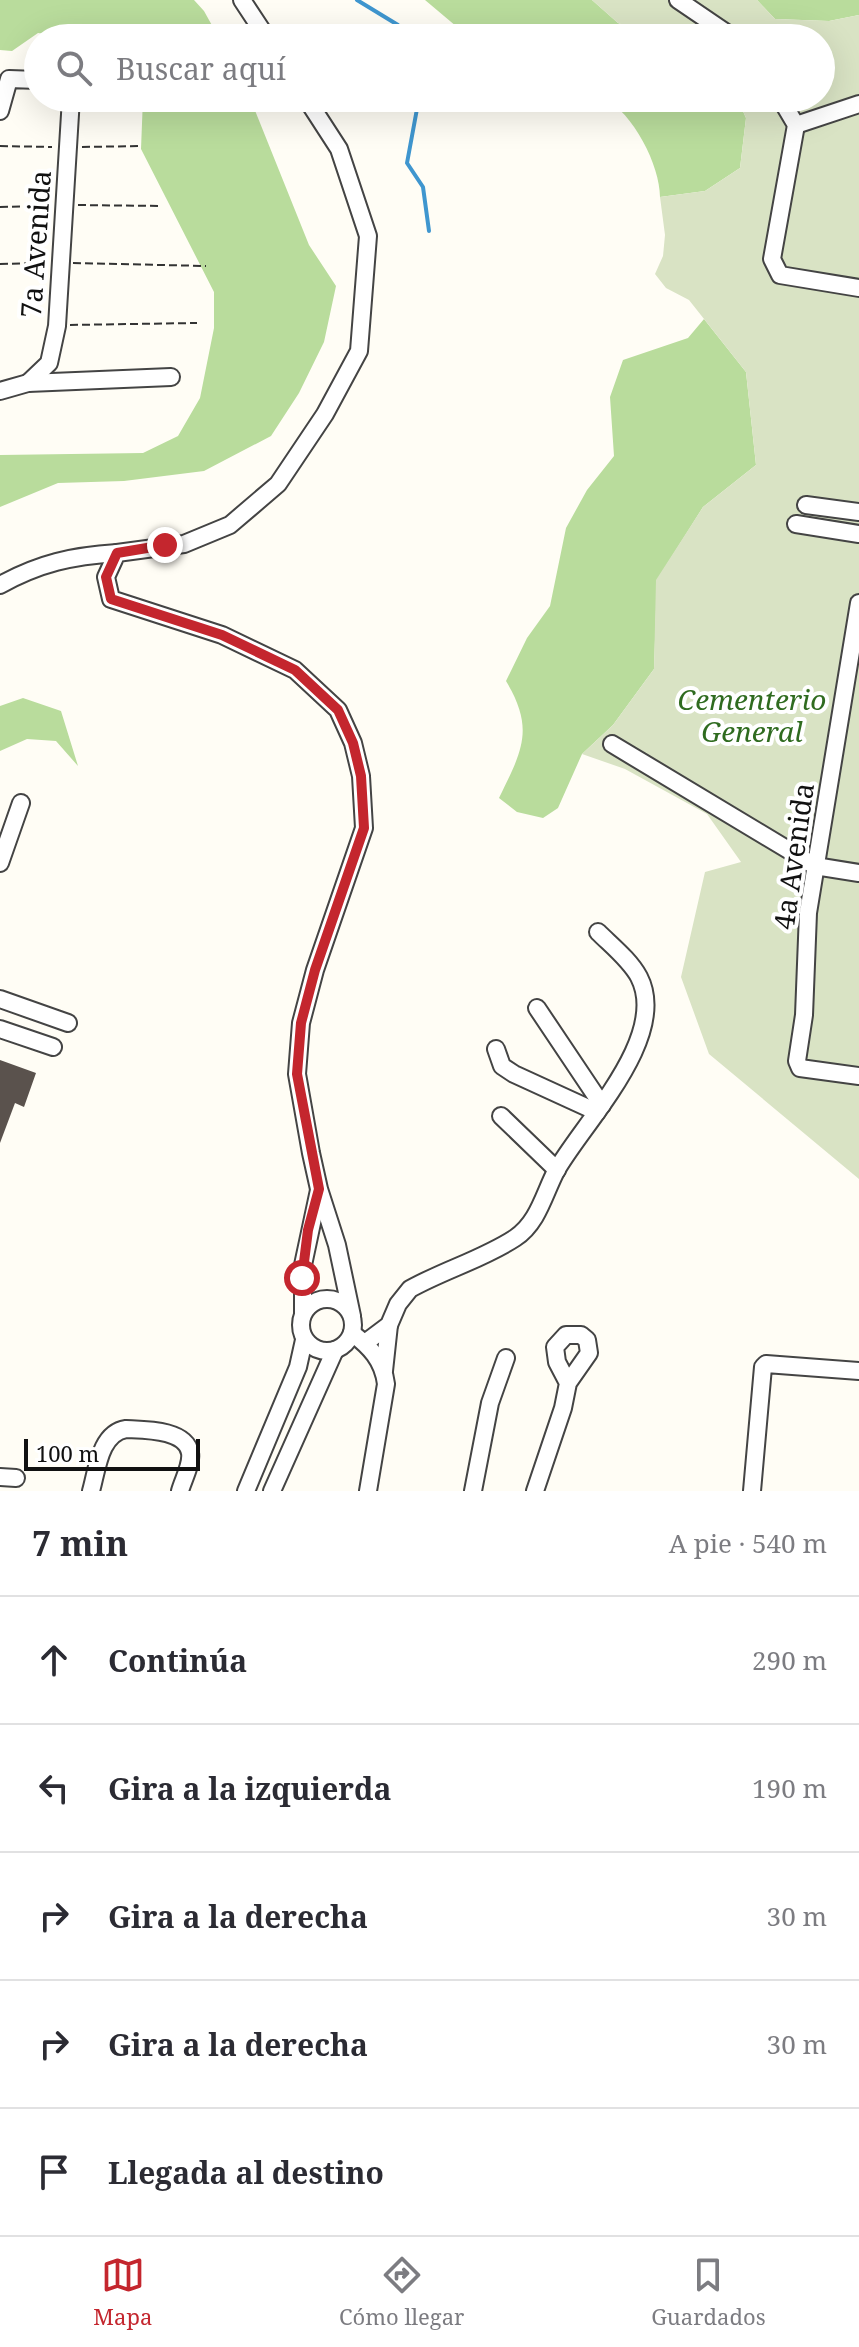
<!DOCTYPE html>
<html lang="es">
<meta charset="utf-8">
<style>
:root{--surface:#fff;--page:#f7f7f7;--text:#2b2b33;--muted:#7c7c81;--line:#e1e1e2;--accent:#c4262e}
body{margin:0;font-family:"Noto Serif",serif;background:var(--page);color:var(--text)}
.scale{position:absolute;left:24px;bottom:20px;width:176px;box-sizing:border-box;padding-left:8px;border:4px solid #111;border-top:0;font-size:22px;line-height:28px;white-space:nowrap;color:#111;-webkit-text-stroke:6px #fff;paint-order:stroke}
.stop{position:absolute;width:24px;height:24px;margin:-18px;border:6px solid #c4262e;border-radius:50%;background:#fff}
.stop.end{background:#c4262e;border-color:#fff;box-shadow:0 2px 8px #0008}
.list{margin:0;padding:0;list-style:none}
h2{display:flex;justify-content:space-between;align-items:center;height:104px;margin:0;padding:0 32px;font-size:34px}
h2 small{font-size:26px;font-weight:400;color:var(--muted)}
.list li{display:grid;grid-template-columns:52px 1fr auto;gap:24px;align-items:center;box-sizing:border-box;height:128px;padding:0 32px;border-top:2px solid var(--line)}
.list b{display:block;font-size:30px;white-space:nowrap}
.list em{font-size:26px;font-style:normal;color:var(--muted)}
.icon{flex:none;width:44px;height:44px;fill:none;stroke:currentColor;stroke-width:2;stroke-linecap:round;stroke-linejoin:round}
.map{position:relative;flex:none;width:859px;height:1491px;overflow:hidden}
.search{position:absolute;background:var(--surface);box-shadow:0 8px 32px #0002;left:24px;right:24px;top:24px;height:88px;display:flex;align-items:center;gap:20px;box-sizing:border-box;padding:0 28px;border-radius:44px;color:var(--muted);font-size:30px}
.sheet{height:744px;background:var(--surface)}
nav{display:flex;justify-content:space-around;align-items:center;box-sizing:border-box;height:112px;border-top:2px solid var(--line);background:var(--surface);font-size:22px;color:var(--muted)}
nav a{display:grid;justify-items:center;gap:4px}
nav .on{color:var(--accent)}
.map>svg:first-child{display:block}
.forest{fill:#b9dc9c}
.cemetery{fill:#d9e3c4}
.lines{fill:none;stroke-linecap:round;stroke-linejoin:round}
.stream{stroke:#3f96cf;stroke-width:4}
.building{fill:#5a524d}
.minor-casing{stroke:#444;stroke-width:20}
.path{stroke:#333;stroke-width:2;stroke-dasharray:8 4;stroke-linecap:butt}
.minor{stroke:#fff;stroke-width:16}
.route{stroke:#c4262e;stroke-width:10}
.labels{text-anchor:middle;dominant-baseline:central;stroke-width:8;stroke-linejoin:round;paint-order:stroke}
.street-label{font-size:28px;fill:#111;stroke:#fff}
.park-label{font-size:28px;font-style:italic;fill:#2f6b1f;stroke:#fff}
</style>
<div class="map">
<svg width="859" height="1491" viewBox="0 0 859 1491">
<rect width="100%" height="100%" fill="#fffdf5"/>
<!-- forest -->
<g class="forest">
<path d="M0,0H194L204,11L219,38H82L38,33L12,51L0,50Z"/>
<path d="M425,0H592L618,23L658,38H475L463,32Z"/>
<path d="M757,0H859V15L829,21L775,19Z"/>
<path d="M143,98H250L309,245L336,286L324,342L299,393L271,436L204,471L124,481L58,483L0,507V455L143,453L178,436L200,398L214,328V292L141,149Z"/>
<path d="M604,98H737L746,118L740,168L705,191L660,197C660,165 633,113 604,98Z"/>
<path d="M704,319L746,372L756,465L703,507L657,580L654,669L613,725L582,754L558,808L543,818L517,812L499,798C522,751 535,729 506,681L527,638L550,606L566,528L587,490L614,456L610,397L623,360L688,338Z"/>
<path d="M23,698L61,711L78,766L56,741L27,739L0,751V706Z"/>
</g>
<!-- cemetery -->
<path class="cemetery" d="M592,0H757L775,19L829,21L859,15V1179L709,1054L681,977L705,872L741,862L707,814L625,769L582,754L613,725L654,669L656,580L703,507L756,465L746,372L689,300L666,288L655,274L663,256L665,235L660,197L705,191L740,168L746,118L737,98H821V38H658L618,23Z"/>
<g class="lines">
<!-- stream -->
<g class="stream">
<path d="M357,0L398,25L410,38"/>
<path d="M419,98L407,163L423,187L429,231"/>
</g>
</g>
<!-- building -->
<path class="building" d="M0,1060L36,1073L24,1107L15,1103L0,1143Z"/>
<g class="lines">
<defs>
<g id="minor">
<path d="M242,0L267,38"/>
<path d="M678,0L734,38"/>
<path d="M306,98L339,149L368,236L359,351L325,414L278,484L230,525L184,544L117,553L106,577L111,599L222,635L295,670L338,710L353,743L361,776L364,828L315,970L301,1023L297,1074L311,1153L319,1189L337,1245L352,1316"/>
<path d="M780,98L796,125L772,259L780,275L859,288"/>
<path d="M0,111L9,79L38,80"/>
<path d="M796,125L859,104"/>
<path d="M28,383L49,363L57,326L71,98"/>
<path d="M0,391L28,383L171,377"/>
<path d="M806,505L859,512"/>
<path d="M796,524L859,534"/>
<path d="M0,585C40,563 72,556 117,553"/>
<path d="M859,603L808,913L804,1015L797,1061L800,1068L859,1076"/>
<path d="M612,744L815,866L859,873"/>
<path d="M0,863L21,803"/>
<path d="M0,999L68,1023"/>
<path d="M537,1008L602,1105"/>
<path d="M0,1029L53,1047"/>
<path d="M496,1049L502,1066L514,1074L597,1112"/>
<path d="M501,1116L557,1170"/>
<circle cx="327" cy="1325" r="26"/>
<path d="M303,1313V1265L319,1190"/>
<path d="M352,1333C370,1347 383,1360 386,1384L368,1491"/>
<path d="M365,1343L389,1325L398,1304L410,1289C444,1270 483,1259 515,1238C538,1223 544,1194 556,1171C583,1123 670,1037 639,977C630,960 611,945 598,932"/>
<path d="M384,1371L389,1325"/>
<path d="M0,1477L16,1478"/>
<path d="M91,1491C97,1470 100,1433 126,1429C144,1430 186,1429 190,1453C192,1464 183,1480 180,1491"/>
<path d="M246,1491L298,1367L304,1340"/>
<path d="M272,1491L335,1350"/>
<path d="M473,1491L490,1403L506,1358"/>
<path d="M535,1491L563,1408L568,1383L589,1353L587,1340L581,1335H566L555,1347L557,1362L568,1383"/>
<path d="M752,1491L763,1367L766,1364L859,1371"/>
</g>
</defs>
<!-- minor casing -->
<use href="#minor" class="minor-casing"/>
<!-- path -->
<g class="path">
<path d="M0,146L52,147"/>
<path d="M82,147L141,146"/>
<path d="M78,205L161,206"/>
<path d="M0,207L52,206"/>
<path d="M73,263L206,266"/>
<path d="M0,264L47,263"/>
<path d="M70,325L197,323"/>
</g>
<!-- minor -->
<use href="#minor" class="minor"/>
</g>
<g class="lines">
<!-- route -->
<path class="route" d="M165,545L117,553L106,577L111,599L222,635L295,670L338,710L353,743L361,776L364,828L315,970L301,1023L297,1074L319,1189L308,1230L302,1278"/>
</g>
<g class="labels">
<!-- street labels -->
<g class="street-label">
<text transform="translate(35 244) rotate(-86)">7a Avenida</text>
<text transform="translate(793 856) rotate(-82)">4a Avenida</text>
</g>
<!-- park labels -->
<g class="park-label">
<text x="752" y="699">Cementerio<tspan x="752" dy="32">General</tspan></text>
</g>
</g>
</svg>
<div class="scale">100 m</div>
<div class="stop" style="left:302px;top:1278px"></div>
<div class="stop end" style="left:165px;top:545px"></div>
<div class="search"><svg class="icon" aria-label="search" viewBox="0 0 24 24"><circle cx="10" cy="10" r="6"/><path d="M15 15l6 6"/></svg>Buscar aquí</div>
</div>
<section class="sheet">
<h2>7 min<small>A pie · 540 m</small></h2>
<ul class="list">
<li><svg class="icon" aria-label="ahead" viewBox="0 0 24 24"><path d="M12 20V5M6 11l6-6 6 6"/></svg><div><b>Continúa</b></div><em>290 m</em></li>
<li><svg class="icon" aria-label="left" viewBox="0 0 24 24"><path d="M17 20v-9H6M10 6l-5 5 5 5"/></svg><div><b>Gira a la izquierda</b></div><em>190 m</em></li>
<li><svg class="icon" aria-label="right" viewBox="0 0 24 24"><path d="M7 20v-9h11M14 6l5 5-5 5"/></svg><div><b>Gira a la derecha</b></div><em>30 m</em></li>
<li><svg class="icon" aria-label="right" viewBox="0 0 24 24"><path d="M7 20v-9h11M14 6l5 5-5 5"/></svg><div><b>Gira a la derecha</b></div><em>30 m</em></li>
<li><svg class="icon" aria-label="arrive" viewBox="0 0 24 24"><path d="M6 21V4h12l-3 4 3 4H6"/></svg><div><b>Llegada al destino</b></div></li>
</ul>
</section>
<nav>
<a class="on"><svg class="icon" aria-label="map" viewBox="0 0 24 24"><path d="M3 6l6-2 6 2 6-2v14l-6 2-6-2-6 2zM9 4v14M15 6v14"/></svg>Mapa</a>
<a><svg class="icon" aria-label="directions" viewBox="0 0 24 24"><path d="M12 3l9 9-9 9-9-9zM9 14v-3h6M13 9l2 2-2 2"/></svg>Cómo llegar</a>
<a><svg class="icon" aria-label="saved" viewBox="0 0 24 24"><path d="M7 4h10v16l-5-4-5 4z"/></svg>Guardados</a>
</nav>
